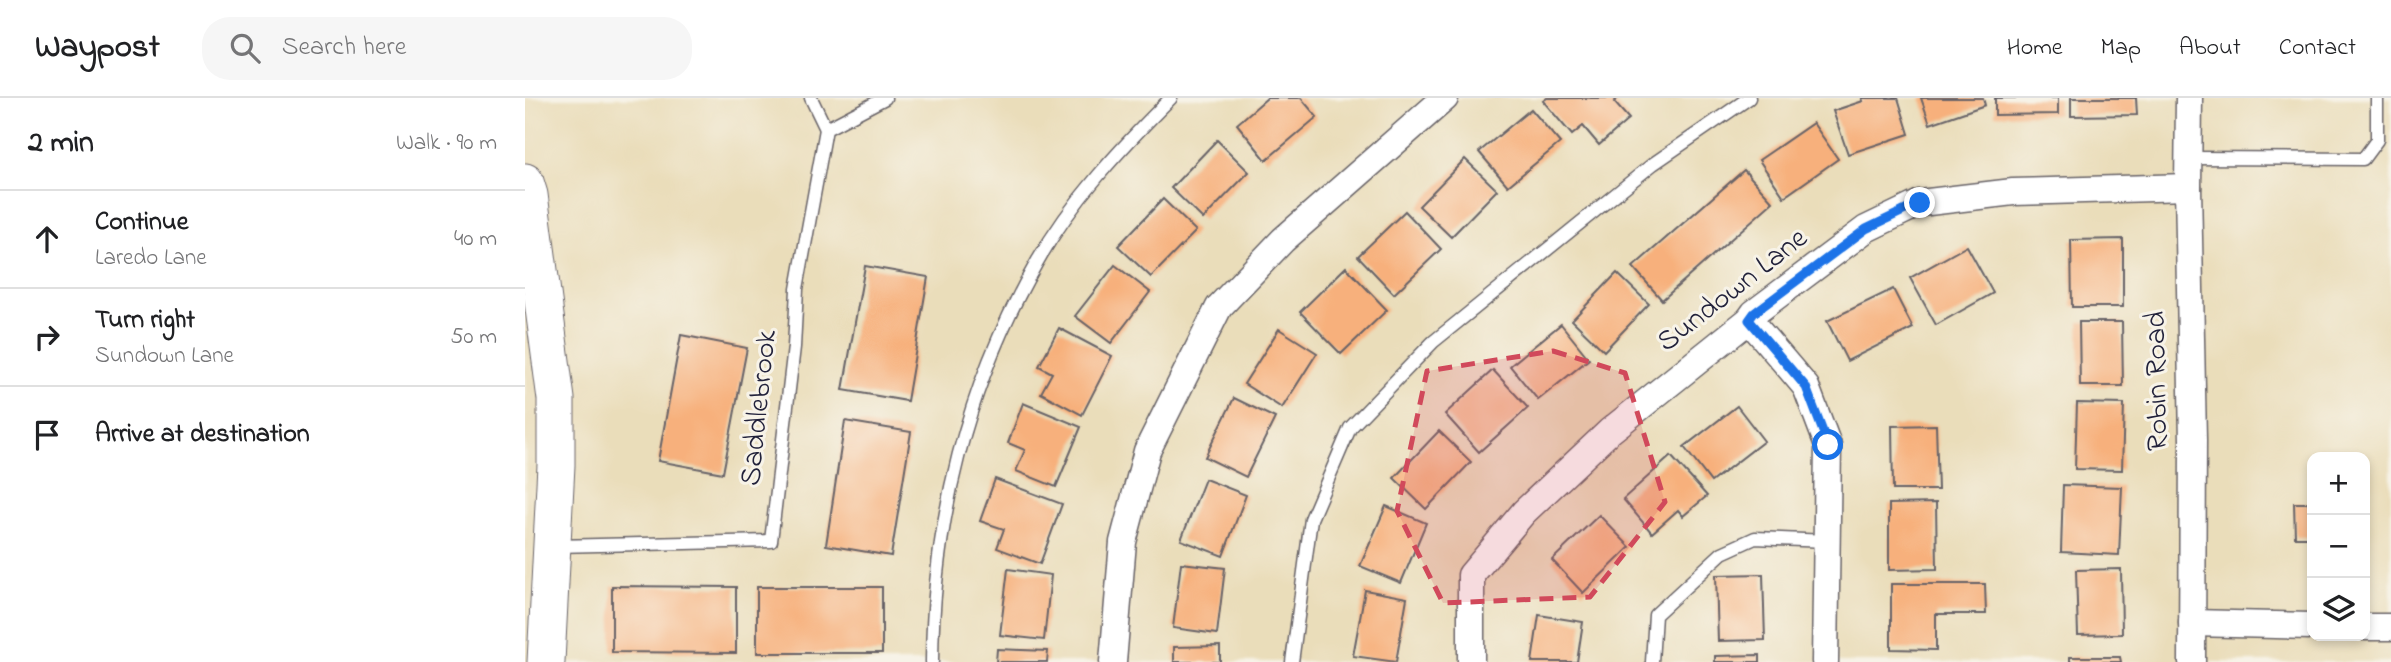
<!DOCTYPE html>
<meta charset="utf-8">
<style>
:root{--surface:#fff;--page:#f6f6f6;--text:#202124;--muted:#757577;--line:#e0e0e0}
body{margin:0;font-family:"Indie Flower",sans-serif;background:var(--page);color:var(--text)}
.controls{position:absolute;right:21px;bottom:21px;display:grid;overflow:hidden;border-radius:14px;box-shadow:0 4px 10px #0003}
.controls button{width:63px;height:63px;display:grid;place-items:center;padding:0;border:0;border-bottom:2px solid var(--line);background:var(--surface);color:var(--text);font:35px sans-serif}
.stop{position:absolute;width:21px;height:21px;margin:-16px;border:5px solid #1a73e8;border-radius:50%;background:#fff}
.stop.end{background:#1a73e8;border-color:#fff;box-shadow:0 2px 7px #0008}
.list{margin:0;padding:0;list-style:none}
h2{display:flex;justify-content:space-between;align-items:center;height:91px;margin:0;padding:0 28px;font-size:30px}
h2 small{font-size:23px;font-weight:400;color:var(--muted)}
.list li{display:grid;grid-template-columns:46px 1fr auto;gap:21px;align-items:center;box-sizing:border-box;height:98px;padding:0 28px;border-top:2px solid var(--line)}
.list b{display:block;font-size:26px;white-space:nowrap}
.list p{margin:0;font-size:23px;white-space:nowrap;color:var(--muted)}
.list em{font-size:23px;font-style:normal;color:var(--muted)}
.icon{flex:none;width:38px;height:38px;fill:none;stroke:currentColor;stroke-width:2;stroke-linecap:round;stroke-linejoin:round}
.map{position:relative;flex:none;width:1866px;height:564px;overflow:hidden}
header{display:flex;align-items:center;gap:42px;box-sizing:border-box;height:98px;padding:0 35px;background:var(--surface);border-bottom:2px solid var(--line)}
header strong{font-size:33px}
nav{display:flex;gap:38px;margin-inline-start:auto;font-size:24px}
.search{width:490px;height:63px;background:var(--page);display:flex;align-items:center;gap:18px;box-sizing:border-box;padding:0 24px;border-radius:28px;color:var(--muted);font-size:26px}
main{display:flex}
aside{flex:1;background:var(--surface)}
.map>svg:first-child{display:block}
.building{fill:#f7b07b}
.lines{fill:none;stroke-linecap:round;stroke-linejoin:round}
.lane-casing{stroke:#686367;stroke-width:15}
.street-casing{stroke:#686367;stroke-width:29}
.secondary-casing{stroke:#686367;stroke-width:39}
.lane{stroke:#fff;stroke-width:12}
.street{stroke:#fff;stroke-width:26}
.secondary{stroke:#fff;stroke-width:37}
.route{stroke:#1a73e8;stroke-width:9}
.marked{fill:#d1495b;fill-opacity:0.2;stroke:#d1495b;stroke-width:5;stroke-dasharray:14 9;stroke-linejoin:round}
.labels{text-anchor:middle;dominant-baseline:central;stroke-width:6;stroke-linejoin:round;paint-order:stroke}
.street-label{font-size:30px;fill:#22223b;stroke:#f7f3e8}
</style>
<header>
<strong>Waypost</strong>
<div class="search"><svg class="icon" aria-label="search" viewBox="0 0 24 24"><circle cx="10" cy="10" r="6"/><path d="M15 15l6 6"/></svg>Search here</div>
<nav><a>Home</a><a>Map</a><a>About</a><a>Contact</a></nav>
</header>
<main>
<aside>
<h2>2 min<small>Walk · 90 m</small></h2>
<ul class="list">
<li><svg class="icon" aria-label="ahead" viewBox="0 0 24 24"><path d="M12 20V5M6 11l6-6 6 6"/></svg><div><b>Continue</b><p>Laredo Lane</p></div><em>40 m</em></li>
<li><svg class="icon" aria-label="right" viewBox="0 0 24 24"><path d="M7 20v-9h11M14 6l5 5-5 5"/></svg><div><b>Turn right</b><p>Sundown Lane</p></div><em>50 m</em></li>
<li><svg class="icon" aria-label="arrive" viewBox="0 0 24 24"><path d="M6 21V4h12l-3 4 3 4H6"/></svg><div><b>Arrive at destination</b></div></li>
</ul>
</aside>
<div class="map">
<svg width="1866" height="564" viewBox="0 0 1866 564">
<rect width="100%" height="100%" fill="#f7f3e8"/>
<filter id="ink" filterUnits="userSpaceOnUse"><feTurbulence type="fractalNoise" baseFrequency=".0143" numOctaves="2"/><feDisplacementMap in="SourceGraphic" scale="14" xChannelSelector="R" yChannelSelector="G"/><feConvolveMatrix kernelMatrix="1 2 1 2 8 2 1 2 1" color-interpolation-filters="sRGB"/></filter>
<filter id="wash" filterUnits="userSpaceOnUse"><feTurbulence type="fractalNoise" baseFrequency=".00686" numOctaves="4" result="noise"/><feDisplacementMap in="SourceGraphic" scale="28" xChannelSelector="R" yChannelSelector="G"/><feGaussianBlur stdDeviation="1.57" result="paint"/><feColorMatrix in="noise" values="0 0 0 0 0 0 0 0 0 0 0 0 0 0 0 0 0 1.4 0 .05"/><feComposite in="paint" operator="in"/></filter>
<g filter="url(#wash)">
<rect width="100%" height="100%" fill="#eaddba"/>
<g id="blocks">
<!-- building -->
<g class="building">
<path d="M742,0H776L792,19L741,62L712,26Z"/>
<path d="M1022,0H1093L1089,4L1104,21L1074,47L1058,28L1047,37L1018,3Z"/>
<path d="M1337,0H1373L1384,36L1323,56L1308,13L1338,3Z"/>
<path d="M1396,0H1458L1460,7L1405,26Z"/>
<path d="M1470,0H1533V16L1470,17Z"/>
<path d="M1546,0H1611L1612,17L1546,18Z"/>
<path d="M1006,11L1035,45L983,88L954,54Z"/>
<path d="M1288,25L1313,61L1259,99L1234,62Z"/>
<path d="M692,42L724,74L678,121L646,90Z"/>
<path d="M940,61L972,92L926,139L894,108Z"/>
<path d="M1219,72L1248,104L1137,202L1108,169Z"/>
<path d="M638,101L671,133L626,179L593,148Z"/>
<path d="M880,113L916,151L869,196L833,158Z"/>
<path d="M1598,141V209H1547L1546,142Z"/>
<path d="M1442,148L1468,195L1411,227L1385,180Z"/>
<path d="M590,167L625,194L586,245L550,218Z"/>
<path d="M340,168L403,179L382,303L318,292Z"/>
<path d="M821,169L862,212L816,256L775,214Z"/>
<path d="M1092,175L1124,206L1079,253L1047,222Z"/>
<path d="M1368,191L1388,230L1322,263L1302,223Z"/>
<path d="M1554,224H1597L1598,288H1555Z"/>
<path d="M1036,226L1064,261L1013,302L985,268Z"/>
<path d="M534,230L587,258L557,317L516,295L527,275L514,268Z"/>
<path d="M754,231L792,255L757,310L719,286Z"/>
<path d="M156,237L222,250L198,375L133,363Z"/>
<path d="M968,272L1003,310L954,354L920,316Z"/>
<path d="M709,300L750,320L721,379L680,359Z"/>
<path d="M498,305L556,329L531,389L491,373L500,352L483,345Z"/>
<path d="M1552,305L1599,306L1597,372L1550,371Z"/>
<path d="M1212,308L1239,343L1186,384L1159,349Z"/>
<path d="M320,323L386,334L366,458L301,447Z"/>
<path d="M1411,327L1413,392H1368L1367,328Z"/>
<path d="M914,333L946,364L901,411L869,380Z"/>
<path d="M1146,358L1182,398L1158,418L1153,412L1127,435L1098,401Z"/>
<path d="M470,381L537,406L515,466L472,450L479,431L455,423Z"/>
<path d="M680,381L721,397L698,458L656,442Z"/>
<path d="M1538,387L1597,389L1594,457L1536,454Z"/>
<path d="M1411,405L1412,471L1364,472V406Z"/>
<path d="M1769,405H1787V439H1770Z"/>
<path d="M861,408L901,425L876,485L835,468Z"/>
<path d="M1074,417L1105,449L1058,495L1027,462Z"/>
<path d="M656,465L700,470L692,536L648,530Z"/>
<path d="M483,471L526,477L519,542L475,537Z"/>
<path d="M1596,471L1597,536L1553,537L1551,472Z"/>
<path d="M1238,476L1240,542L1193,543L1191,477Z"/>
<path d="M1366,486H1460L1461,516H1411V552L1366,551Z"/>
<path d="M87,488L211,489V555L87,554Z"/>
<rect x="232" y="489" width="125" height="66"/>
<path d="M840,492L882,500L871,564L828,558Z"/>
<path d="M1014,517L1058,524L1052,564H1007Z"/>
<path d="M695,548V564H649V549Z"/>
<path d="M472,551L523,553L522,564H471Z"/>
<path d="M1235,557V564H1190V558Z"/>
<path d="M1545,559H1595L1596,564H1545Z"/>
</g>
</g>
</g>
<g filter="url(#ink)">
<use href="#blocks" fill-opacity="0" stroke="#686367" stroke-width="2"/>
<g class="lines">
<defs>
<g id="lane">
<path d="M286,0L301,31"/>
<path d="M1663,60L1838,61L1852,42V0"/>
<path d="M31,448L246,443L269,249L272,191L301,31L360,0"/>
<path d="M407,564C408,423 442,286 512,164C547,102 596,50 646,0"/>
<path d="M767,564L786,421L825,330L908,244L1128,66L1224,0"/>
<path d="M1127,564L1130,517L1197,455L1230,440L1302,443"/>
</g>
<g id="street">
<path d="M1664,0L1663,89L1668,342L1667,564"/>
<path d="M1224,222L1281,289L1303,347L1300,564"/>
<path d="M1667,525L1787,528"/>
<path d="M1840,529H1866"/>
<path d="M588,564L598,444L622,353L694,209L758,142L920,0"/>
<path d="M946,564V477L999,414L1085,333L1224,222L1229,215L1341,131L1395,105L1488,94L1663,89"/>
</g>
<path id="secondary" d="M0,84L4,97L31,301V367L21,564"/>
</defs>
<!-- lane casing -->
<use href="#lane" class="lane-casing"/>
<!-- street casing -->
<use href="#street" class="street-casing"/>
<!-- secondary casing -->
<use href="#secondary" class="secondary-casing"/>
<!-- lane -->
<use href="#lane" class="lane"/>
<!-- street -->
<use href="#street" class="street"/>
<!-- secondary -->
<use href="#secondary" class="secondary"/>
</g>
</g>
<g class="lines" filter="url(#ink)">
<!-- route -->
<path class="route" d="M1303,347L1281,289L1224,222L1229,215L1341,131L1395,105"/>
</g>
<!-- marked area -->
<path class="marked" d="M1028,253L1100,275L1140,404L1065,499L918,505L872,413L902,273Z"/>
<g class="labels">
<!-- street labels -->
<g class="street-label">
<text transform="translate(1208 193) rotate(-38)">Sundown Lane</text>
<text transform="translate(1633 283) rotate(-91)">Robin Road</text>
<text transform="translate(235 310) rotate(-84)">Saddlebrook</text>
</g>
</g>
</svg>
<div class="controls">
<button>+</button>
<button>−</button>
<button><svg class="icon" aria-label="layers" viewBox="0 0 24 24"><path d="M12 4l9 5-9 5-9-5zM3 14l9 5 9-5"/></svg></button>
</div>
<div class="stop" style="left:1303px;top:347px"></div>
<div class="stop end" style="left:1395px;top:105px"></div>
</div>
</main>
